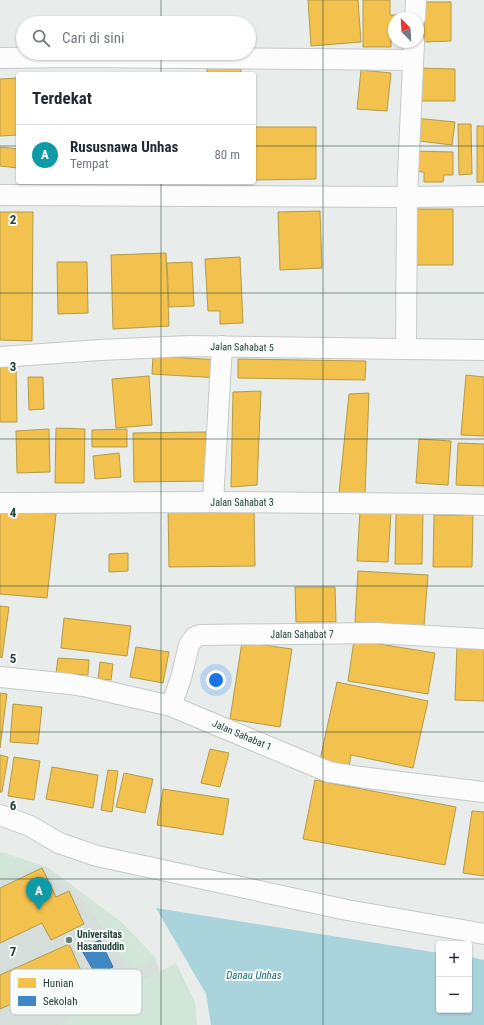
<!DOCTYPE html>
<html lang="id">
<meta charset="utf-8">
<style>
:root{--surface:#fff;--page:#f2f2f3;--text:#1f2937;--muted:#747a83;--line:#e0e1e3;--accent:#0f766e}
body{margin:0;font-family:"Roboto Condensed",sans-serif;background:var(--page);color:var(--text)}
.controls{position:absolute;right:12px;bottom:12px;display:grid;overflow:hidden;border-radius:4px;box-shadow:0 1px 3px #0004}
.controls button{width:36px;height:36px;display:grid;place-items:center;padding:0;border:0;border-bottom:1px solid var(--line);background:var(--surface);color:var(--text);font:20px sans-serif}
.compass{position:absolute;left:388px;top:12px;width:36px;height:36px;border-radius:50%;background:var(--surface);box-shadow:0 1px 3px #0004;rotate:336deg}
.you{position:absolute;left:216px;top:680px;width:14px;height:14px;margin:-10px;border:3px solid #fff;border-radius:50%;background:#1a73e8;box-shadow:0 0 0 6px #1a73e833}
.badge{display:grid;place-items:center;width:26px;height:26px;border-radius:50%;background:var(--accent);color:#fff;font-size:13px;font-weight:700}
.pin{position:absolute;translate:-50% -33px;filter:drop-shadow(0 1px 2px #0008)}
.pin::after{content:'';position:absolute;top:21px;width:14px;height:12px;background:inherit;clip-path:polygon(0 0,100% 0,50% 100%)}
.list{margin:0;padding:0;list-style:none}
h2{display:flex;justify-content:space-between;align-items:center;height:52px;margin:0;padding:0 16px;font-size:17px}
h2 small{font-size:13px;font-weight:400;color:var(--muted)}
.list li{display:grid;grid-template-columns:26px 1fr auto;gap:12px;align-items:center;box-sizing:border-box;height:60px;padding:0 16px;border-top:1px solid var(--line)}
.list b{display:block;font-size:15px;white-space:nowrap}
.list p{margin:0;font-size:13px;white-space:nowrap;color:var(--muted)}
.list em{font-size:13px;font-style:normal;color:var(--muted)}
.icon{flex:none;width:22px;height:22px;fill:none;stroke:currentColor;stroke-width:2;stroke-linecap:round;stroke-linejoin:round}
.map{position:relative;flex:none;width:484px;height:1025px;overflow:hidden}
.search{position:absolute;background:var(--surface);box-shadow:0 1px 3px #0004;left:16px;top:16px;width:240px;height:44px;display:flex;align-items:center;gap:10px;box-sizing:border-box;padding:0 14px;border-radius:22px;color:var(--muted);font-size:15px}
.panel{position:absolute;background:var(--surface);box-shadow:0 1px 3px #0004;left:16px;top:72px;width:240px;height:112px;border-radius:4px}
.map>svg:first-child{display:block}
.built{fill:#d6dedb}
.green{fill:#d1e6d8}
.water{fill:#a9d4db}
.homes{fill:#f2c14e;stroke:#b49b48}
.schools{fill:#3f88c5;stroke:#37739b}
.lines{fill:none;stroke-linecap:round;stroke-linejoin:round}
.minor-casing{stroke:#c5cac8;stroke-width:22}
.minor{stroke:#fcfcfc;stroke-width:20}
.grid{fill:none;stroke:#24423a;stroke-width:1;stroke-opacity:0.55}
.poi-dot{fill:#697e78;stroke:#f7fbf9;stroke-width:1.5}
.labels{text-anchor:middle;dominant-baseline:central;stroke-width:4;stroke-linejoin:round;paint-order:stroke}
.street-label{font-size:10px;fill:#24423a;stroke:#f7fbf9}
.poi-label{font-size:10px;font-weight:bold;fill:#24423a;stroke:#f7fbf9;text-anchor:start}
.water-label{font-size:11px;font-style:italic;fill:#1c6f80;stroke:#f7fbf9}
.key{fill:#f7fbf9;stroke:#b8c4c0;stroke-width:1}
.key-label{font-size:11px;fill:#24423a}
.grid-label{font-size:13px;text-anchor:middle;font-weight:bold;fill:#24423a;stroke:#f7fbf9;stroke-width:4;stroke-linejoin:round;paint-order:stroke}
</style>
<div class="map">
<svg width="484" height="1025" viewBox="0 0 484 1025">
<rect width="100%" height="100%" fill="#e8edeb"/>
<!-- built -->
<path class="built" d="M0,852L47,867L121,922L155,958L167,991L182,1025H0Z"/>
<!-- green -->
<g class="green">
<path d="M0,852L47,867L121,922L157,959L133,971L77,893L42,866L0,882Z"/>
<path d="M176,963L195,1002L197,1025H58Z"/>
</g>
<!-- water -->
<path class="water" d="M156,908L439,953V1010H469V957L484,960V1025H211L206,994Z"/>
<!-- homes -->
<g class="homes">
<path d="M308,0H358L361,42L311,46Z"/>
<path d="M363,0H390V15H402V18H394V38H391V47H363Z"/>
<path d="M424,2H451V41L424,42Z"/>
<path d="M207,68L241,69V74H207Z"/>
<path d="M418,68L455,69V101H418Z"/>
<path d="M361,70L391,73L387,111L357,109Z"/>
<path d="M18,78V135L0,136V79Z"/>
<path d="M415,118L455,122L452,145L412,140Z"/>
<path d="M458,124H471L472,174L459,175Z"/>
<rect x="477" y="126" width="7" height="56"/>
<path d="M254,127H316V179L254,180Z"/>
<path d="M0,147L18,149V168L0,166Z"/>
<path d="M411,151L453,152V175H444L443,182H424V172L410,171Z"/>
<path d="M417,209H453V265H416Z"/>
<path d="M320,211L322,268L280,270L278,212Z"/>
<path d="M0,212H33L32,341L0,340Z"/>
<path d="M166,253L169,326L113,329L111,255Z"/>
<path d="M240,257L243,323L220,324V311H208L205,259Z"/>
<path d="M57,262H87L88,313L58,314Z"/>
<path d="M192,262L194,306L169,307L167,263Z"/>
<path d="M153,356L220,360L219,378L152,374Z"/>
<path d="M238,359L366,361L365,380L238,378Z"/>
<path d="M16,363L17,422H0V364Z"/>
<path d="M466,375L484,377V436L461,435Z"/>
<path d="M149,376L152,425L116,428L112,379Z"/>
<path d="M28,377H43L44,409L29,410Z"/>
<path d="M261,391L257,485L231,487L233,392Z"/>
<path d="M369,393L365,494L339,493L349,394Z"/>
<path d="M56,428L85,429L84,483H55Z"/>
<path d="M49,429L50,472L17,473L16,431Z"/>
<path d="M127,429V447H92V430Z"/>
<path d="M206,432V481L134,482L133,433Z"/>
<path d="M419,439L451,441L448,485L416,483Z"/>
<path d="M458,443L484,444V486L456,485Z"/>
<path d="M119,453L121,477L95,479L93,456Z"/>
<path d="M254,505L255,566L169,567L168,507Z"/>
<path d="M0,509L56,514L47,598L0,594Z"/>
<path d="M360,511L391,512L388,562L357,561Z"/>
<path d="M396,513H423L422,564H395Z"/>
<path d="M434,515H473L472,567H433Z"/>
<path d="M128,553V571L109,572V554Z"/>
<path d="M358,571L428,575L424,626L355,622Z"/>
<path d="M295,587H335L336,622H296Z"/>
<path d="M0,606L9,607L2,658L0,657Z"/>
<path d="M64,618L131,626L127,656L61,648Z"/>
<path d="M354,640L435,653L428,694L348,681Z"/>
<path d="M242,642L292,649L280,727L230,719Z"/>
<path d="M457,646L484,647V701L455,700Z"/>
<path d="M136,647L169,652L163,683L130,677Z"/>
<path d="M58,658L89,660L88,675L56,673Z"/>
<path d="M100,662L113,664L111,680L98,679Z"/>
<path d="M337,682L428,701L413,768L351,755L349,767L320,760Z"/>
<path d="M0,693L7,694L0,748Z"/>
<path d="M13,704L42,707L38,744L10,742Z"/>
<path d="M210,749L229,753L220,787L201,783Z"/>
<path d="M0,755L8,757L2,792H0Z"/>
<path d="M14,757L40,761L34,800L8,796Z"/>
<path d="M52,767L98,775L93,808L46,799Z"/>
<path d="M108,770L118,771L112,812L101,810Z"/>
<path d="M124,773L153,779L145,813L116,807Z"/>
<path d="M315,780L456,807L445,865L303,839Z"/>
<path d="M163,789L229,799L223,835L157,825Z"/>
<path d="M472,811L484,812V876L463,873Z"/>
<path d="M42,868L56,897L69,891L84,924L51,940L42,923L0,943V888Z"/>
<path d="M69,944L82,973L0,1009V975Z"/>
</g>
<!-- schools -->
<path class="schools" d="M100,940L113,967L96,975L81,949Z"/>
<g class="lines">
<defs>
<g id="minor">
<path d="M415,18L416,0"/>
<path d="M0,58L73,57L413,60"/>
<path d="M0,195L407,197L484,196"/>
<path d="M406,349L407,197L414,42"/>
<path d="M0,357L100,350L189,346L406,349L484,350"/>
<path d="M213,502L222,346"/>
<path d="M0,503L213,502L453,504L484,505"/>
<path d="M0,677L70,684L88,687L171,706L317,767L329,772L360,777L484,792"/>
<path d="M171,706L181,678L189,645L195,637L200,635L376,633L484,639"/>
<path d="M0,815L30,826L59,843L97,856L347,910L484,934"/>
</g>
</defs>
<!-- minor casing -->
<use href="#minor" class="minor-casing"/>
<!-- minor -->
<use href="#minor" class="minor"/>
</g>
<!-- grid -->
<path class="grid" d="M161,0V23M323,0V1025M161,53V74M0,146H18M254,146H484M161,182V1025M0,293H484M0,439H484M0,586H484M0,732H484M0,879H484"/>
<!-- markers -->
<circle class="poi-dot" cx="69" cy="940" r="4"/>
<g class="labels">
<!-- street labels -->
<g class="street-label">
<text transform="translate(242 347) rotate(1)">Jalan Sahabat 5</text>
<text x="242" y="502">Jalan Sahabat 3</text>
<text x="302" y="634">Jalan Sahabat 7</text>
<text transform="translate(242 735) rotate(23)">Jalan Sahabat 1</text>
</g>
<!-- poi labels -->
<g class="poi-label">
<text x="77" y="934">Universitas<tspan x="77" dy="12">Hasanuddin</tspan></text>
</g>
<!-- water labels -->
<g class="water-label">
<text x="254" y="975">Danau Unhas</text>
</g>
</g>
<!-- legend -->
<rect x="10" y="969" width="132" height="46" rx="6" class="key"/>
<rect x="18" y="978" width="18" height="10" fill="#f2c14e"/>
<rect x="18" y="996" width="18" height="10" fill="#3f88c5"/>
<g class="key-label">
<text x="43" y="987">Hunian</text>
<text x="43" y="1005">Sekolah</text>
</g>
<g class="grid-label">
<text x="13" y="224">2</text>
<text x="13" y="371">3</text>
<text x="13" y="517">4</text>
<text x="13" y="663">5</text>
<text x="13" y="810">6</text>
<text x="13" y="956">7</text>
</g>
</svg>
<div class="controls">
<button>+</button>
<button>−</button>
</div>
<svg class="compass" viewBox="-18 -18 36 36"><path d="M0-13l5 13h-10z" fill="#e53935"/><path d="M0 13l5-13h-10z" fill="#747a83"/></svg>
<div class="you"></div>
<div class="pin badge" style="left:39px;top:910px;background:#0f9aa8">A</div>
<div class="search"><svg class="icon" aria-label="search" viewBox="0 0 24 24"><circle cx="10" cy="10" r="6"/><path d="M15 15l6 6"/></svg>Cari di sini</div>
<section class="panel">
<h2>Terdekat<small></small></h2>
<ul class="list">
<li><span class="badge" style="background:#0f9aa8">A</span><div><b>Rususnawa Unhas</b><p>Tempat</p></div><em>80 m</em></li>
</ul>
</section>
</div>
